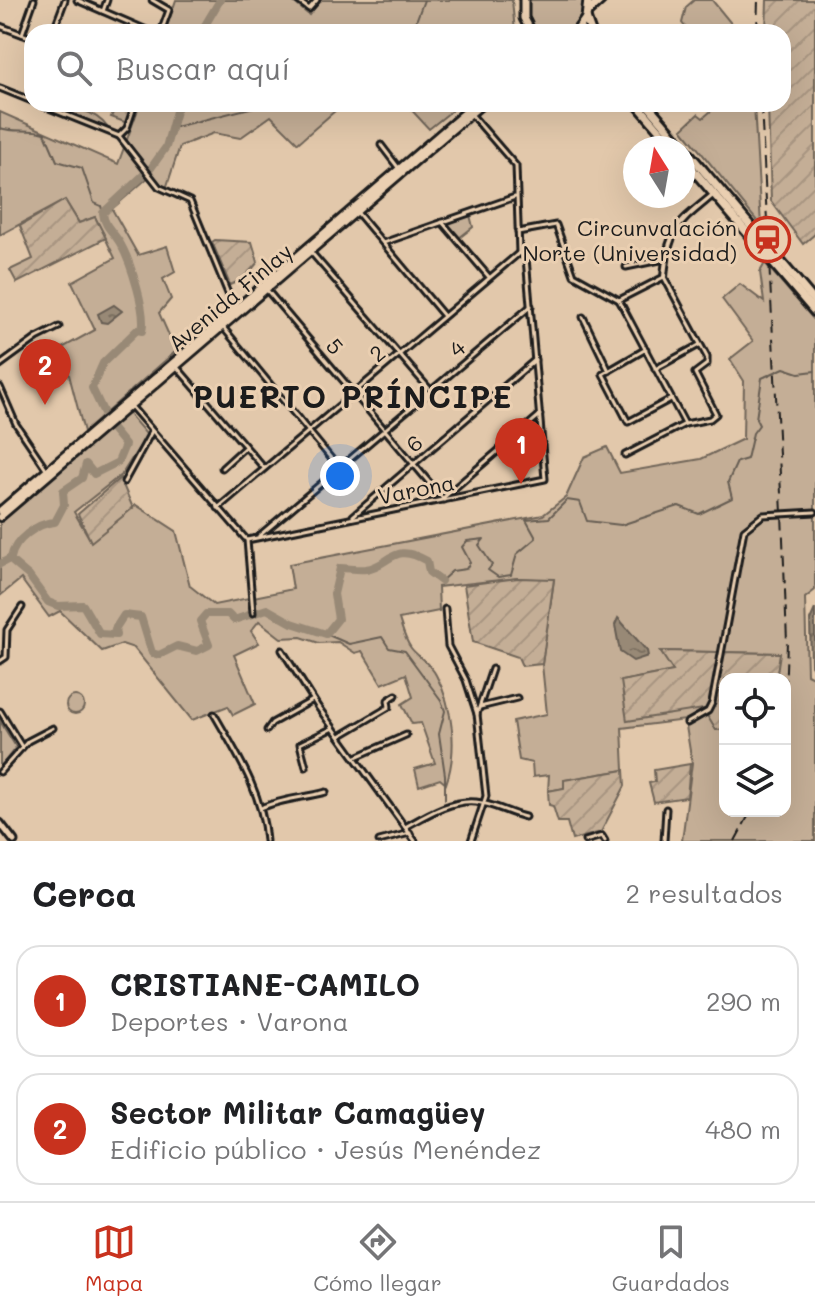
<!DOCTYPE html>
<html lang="es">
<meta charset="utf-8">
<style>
:root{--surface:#fff;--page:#f6f6f6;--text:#202124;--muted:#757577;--line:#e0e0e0;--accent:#c8321e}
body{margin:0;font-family:Mali,sans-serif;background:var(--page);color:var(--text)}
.controls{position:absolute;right:24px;bottom:24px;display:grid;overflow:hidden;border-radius:16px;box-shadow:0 8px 32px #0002}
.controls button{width:72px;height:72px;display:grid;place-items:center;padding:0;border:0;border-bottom:2px solid var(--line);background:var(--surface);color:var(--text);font:40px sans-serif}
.compass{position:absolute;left:623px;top:136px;width:72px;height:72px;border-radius:50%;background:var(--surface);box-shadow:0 8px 32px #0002;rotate:349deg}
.you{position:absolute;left:340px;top:476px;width:28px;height:28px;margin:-20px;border:6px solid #fff;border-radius:50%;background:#1a73e8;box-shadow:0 0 0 12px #1a73e833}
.badge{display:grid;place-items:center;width:52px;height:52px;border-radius:50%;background:var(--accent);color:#fff;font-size:26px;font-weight:700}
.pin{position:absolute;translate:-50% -66px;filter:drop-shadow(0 2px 4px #0008)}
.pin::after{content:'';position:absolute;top:42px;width:28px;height:24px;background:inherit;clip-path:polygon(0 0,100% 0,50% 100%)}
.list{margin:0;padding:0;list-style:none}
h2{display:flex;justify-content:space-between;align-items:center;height:104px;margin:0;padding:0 32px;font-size:34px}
h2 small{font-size:26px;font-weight:400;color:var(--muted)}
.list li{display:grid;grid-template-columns:52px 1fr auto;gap:24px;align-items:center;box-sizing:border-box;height:112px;margin:0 16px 16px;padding:0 16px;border:2px solid var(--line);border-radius:24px}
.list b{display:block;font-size:30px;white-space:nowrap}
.list p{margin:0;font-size:26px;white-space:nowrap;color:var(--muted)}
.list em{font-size:26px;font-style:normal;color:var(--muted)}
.icon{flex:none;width:44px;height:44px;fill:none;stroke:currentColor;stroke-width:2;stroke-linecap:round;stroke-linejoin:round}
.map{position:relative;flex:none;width:815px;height:841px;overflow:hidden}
.search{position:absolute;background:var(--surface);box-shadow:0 8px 32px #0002;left:24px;right:24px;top:24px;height:88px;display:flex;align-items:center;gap:20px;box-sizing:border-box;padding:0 28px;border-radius:24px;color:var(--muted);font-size:30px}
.sheet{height:360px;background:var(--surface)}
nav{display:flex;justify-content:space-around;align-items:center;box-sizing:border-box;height:112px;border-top:2px solid var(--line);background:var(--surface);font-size:22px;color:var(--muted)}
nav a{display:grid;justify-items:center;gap:4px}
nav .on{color:var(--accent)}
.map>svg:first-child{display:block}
.grass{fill:#c4ae96;stroke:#706559;stroke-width:2;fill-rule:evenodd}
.park{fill:url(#park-tufts);stroke:#706559;stroke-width:2}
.garden{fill:url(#garden-furrows);stroke:#706559;stroke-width:2}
.water{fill:url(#water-ripples);stroke:#665d52;stroke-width:2}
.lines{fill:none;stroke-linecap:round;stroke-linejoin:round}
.stream{stroke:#665d52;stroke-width:2}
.river{stroke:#988976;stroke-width:8}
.minor-casing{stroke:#1c1c1c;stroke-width:9}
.tertiary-casing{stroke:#1c1c1c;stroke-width:10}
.secondary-casing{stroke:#1c1c1c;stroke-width:11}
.primary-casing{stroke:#1c1c1c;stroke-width:12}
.trunk-casing{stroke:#1c1c1c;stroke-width:13}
.minor{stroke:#eacfb1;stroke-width:3}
.tertiary{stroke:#eacfb1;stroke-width:4}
.secondary{stroke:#eacfb1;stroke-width:5}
.primary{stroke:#eacfb1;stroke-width:6}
.trunk{stroke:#eacfb1;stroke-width:7}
.rail{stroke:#1c1c1c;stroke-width:2;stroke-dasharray:12 6;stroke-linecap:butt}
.labels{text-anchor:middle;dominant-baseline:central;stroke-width:6;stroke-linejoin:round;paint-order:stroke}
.poi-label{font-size:22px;fill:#1c1c1c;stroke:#eacfb1;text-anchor:end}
.street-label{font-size:22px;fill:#1c1c1c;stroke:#eacfb1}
.district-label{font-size:30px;font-weight:bold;letter-spacing:2px;fill:#1c1c1c;stroke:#eacfb1}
</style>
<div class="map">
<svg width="815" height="841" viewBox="0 0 815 841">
<defs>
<pattern id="park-tufts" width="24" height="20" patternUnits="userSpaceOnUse" patternTransform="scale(2)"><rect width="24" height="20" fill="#c4ae96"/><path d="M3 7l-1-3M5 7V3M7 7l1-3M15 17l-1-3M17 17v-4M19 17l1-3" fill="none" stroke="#a89581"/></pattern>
<pattern id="garden-furrows" width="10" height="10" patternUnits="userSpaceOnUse" patternTransform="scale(2)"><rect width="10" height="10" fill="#c4ae96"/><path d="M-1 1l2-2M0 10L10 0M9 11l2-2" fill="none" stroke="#a89581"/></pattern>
<pattern id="water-ripples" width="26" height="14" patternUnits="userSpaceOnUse" patternTransform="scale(2)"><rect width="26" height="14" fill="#988976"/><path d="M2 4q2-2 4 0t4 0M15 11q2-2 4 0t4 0" fill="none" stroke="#7b6f60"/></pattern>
</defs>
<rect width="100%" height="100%" fill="#e2c8ab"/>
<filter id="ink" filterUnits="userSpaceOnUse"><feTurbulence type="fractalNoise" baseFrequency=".0125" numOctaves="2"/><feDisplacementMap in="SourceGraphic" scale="16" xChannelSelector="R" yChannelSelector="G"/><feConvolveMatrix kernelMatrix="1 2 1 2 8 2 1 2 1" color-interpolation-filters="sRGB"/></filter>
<g filter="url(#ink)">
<!-- grass -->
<g class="grass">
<path d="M176,0H291L309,15L321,0H512L515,32H165Z"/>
<path d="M528,0H587V14L577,32H533L528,16Z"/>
<path d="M694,0H712L734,27L733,32H689L682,23L686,7Z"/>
<path d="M46,104C67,104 96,110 108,128Z"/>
<path d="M140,104H343L298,143L271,116L240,138L214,133L180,146L166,189L151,175L112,209L138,255L167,246L175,272L163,279L171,299L159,313L176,351L84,432L62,348L95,330L72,282L115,258L95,217L79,223L65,200L0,235V112L118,164Z"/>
<path d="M406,104H460L429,129Z"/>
<path d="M719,104H754L761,226L682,129L698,114L703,118Z"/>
<path d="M470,215L473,227L459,238L446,223Z"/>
<path d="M765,263L815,321V590L805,598L807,674L815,678V841H682L692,763L685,720L622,728L624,770L564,780L565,788L548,791L549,775L533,777L532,763L519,760L513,721L547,714L542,664L554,580L518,578L438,587L439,611L399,619C402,628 405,640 411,648C418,657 431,664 436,675C453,707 458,750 446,784L440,779L419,786L415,769L435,763L421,723L412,724L402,704L413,697L406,674L382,684L362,651L355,653L338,642L319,643L301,637L281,638L259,621L251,631L259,643L234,655L255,704L233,715L228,706L192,720L134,648L122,644L102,651L60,611L49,617L21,579L0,596V522L128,413L147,435L122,474L74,512L91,541L136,505L176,531L190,586L214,605L293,589L289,564L543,515L566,497L584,457L607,447L620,473L701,459L743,439L744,381L730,359L753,341L722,299L740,284L764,302L760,272ZM660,651L779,653L776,679H785V811H725V729L716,730L704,709L621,681L674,671Z"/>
<circle cx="75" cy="705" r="9"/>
<path d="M0,721L16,747L0,767Z"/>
</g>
<!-- park -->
<path class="park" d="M117,104L134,105L127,123L111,117Z"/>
<!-- garden -->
<g class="garden">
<path d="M767,0H815V234L803,244L771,201L768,104H783V32H766Z"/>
<path d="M65,200L79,223L95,217L106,238L17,283L10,270L33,259L20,226Z"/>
<path d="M215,240L252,242L258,262L244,279L230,285L212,242Z"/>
<path d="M120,478L133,508L91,542L78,514Z"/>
<path d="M518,578L554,579L542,664L522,666L518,657L473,642L464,585Z"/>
<path d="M660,651L780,653L776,679H725V729L716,730L703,709L627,721L621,681L673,671Z"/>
<path d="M690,764L687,797L654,802L649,783L655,782L654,770Z"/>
<path d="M624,770L625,786L601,832L572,840L567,822H558L553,806L549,805L548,791L564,788V780Z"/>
</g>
<!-- water -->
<g class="water">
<path d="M114,305L122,311L107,323L101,322L98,314Z"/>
<path d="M815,609V671L811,665L810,620Z"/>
<path d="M618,618L647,651L648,656L633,661L620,652L615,625Z"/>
</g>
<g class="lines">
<!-- stream -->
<g class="stream">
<path d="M412,32L424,0"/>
<path d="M478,32H492"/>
<path d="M0,128C14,133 30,128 45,133L57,161L82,168L94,203L101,206L103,213"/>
<path d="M171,128L266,104"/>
<path d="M441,581L452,571L466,569L470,562L462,547L467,541L484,539L479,545L492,565L488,570L498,577L511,575L517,554L536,538L526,520L549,518L567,500L580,502L587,521L621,525L679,506L699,514L732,498L728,482L737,462L747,459L753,433L759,425L756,419L762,378L784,368L799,373L815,371"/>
<path d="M326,634L349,644L382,637L389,648L405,651L441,700L445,711L439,734L445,775V799"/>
</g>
<!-- river -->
<g class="river">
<path d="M201,32L220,0"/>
<path d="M9,559L29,576L48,602L58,606L83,605L100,634L116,635L115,629L124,615L141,617L152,653L159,655L177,646L197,651L209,645L200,621L206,614H228L234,620L267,609L292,623L326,634L338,619L334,594L340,568C348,568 358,570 366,569C392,565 392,541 427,561L429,572L441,581"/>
<path d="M0,564L11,558C14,540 37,523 55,522L64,505L63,491L82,478L86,464L94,474L118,462L125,445L111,428L92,388L103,363L137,330L142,331C147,313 131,263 121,245C115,233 104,227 103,213L151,168L166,147L178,104"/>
</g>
<defs>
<g id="minor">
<path d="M77,0L151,32"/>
<path d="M152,0L169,10L161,32"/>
<path d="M297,0L309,9L317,0"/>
<path d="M103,11L107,0"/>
<path d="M0,26L32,38"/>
<path d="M53,32L65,0"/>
<path d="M22,34L34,0"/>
<path d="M0,88L32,101"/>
<path d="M39,104L119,136"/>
<path d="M471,114L516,166L519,253"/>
<path d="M119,136L159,187L190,201L234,308"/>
<path d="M119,136L127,128L135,104"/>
<path d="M381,145L400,170"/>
<path d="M356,211L444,316"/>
<path d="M442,222L489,277"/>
<path d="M518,232L556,225L574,275L619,300"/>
<path d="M383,243L515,197"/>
<path d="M310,251L431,391"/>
<path d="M626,267L665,259"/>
<path d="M266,289L444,500"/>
<path d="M619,300L664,277L707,357V364L695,373L716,414L710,419L685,424L625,455"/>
<path d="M619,300L685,424"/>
<path d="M583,317L609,371"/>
<path d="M222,326L339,468"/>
<path d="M646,349L603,374L628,422L671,399"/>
<path d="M0,365L37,338L59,327"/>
<path d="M176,366L264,468"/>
<path d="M655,369L699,345"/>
<path d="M0,387L16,424L47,470"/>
<path d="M130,405L245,538"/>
<path d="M222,468L245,447"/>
<path d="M124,482L152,431"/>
<path d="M443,498L540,415"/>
<path d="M218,508L519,253"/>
<path d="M353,516L535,360"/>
<path d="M259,536L531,306"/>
<path d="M247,540L545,479L526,258L519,253"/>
<path d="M247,540L253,613"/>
<path d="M445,609L448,646L466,680L477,714L486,796L471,841"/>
<path d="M282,650L318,707L415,841"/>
<path d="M0,661L6,657L7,630L22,607"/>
<path d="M480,707L517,698"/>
<path d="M0,711L22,747"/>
<path d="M214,714C237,754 263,794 266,841"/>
<path d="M477,714L492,669"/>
<path d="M687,723L708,711L712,703L744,530L763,515L815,512"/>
<path d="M267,730L272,723L313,700"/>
<path d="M340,736L389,707L388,700L396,695"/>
<path d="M356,757L406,735"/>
<path d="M306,767L300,744L333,728"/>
<path d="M0,772L28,741L53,728"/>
<path d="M261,808C280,799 304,798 326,792"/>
<path d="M405,827C425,816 452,799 476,802C494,804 508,813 525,817"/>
<path d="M379,841L410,833"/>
<path d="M585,841L602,836L605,841"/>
<path d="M664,841L666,809"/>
</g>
<path id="tertiary" d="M664,277C668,228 678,224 714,194"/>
<path id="secondary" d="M0,823L14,841"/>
<g id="primary">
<path d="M0,511L475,104"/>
<path d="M0,517L482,104"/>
</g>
<g id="trunk">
<path d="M524,0V18L531,32"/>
<path d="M588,12L601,0"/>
<path d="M586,18L591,32"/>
<path d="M576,32L586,18L588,0"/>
<path d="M637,104L675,148"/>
<path d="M647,104L815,302"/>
<path d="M683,158L815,312"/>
</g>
</defs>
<!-- minor casing -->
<use href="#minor" class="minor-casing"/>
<!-- tertiary casing -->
<use href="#tertiary" class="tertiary-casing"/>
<!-- secondary casing -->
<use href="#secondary" class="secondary-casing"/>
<!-- primary casing -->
<use href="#primary" class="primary-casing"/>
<!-- trunk casing -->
<use href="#trunk" class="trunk-casing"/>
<!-- minor -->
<use href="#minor" class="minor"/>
<!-- tertiary -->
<use href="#tertiary" class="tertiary"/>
<!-- secondary -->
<use href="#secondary" class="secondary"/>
<!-- primary -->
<use href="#primary" class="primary"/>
<!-- trunk -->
<use href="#trunk" class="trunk"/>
<!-- rail -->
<g class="rail">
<path d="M757,32L758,0"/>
<path d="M761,104L782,513L787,642L785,698"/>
<path d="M735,841L751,811"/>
</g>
</g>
</g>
<!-- icons -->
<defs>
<symbol id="station-ring" viewBox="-11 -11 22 22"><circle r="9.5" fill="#eacfb1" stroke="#c8321e" stroke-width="1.5"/><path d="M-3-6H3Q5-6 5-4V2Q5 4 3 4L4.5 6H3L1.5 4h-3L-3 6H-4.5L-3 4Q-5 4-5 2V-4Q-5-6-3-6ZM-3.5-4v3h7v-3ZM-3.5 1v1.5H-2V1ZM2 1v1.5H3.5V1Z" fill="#c8321e"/></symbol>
</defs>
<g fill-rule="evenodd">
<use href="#station-ring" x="742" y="214" width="51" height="51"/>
</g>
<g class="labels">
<!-- poi labels -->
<g class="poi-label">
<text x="737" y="227">Circunvalación<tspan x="737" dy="25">Norte (Universidad)</tspan></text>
</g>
<!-- street labels -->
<g class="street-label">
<text transform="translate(230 297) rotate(-40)">Avenida Finlay</text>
<text transform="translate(335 346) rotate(49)">5</text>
<text transform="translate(457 348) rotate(-40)">4</text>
<text transform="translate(377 353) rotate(-40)">2</text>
<text transform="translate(414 443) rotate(-41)">6</text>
<text transform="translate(416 489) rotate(-11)">Varona</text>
</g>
<!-- district labels -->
<g class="district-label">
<text x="353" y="396">PUERTO PRÍNCIPE</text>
</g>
</g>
</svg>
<div class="controls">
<button><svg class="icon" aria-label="locate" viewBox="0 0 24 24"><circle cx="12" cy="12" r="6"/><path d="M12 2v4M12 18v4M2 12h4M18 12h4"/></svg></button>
<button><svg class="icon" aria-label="layers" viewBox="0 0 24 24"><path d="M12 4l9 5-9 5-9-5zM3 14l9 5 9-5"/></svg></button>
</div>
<svg class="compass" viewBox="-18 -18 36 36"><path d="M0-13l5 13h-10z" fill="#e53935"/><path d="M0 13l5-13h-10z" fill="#757577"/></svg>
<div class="you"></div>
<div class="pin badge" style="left:521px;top:484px">1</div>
<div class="pin badge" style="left:45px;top:405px">2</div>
<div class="search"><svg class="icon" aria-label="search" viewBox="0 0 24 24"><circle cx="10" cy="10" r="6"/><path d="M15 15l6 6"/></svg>Buscar aquí</div>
</div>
<section class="sheet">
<h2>Cerca<small>2 resultados</small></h2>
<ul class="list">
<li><span class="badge">1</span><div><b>CRISTIANE-CAMILO</b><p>Deportes · Varona</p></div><em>290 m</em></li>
<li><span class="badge">2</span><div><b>Sector Militar Camagüey</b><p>Edificio público · Jesús Menéndez</p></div><em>480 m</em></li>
</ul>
</section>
<nav>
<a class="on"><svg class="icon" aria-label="map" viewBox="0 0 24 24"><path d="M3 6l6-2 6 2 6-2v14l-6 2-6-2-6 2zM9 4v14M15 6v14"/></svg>Mapa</a>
<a><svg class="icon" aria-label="directions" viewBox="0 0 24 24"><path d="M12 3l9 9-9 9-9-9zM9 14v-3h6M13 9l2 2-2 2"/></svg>Cómo llegar</a>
<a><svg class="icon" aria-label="saved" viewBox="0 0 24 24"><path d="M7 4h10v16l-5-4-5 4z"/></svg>Guardados</a>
</nav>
